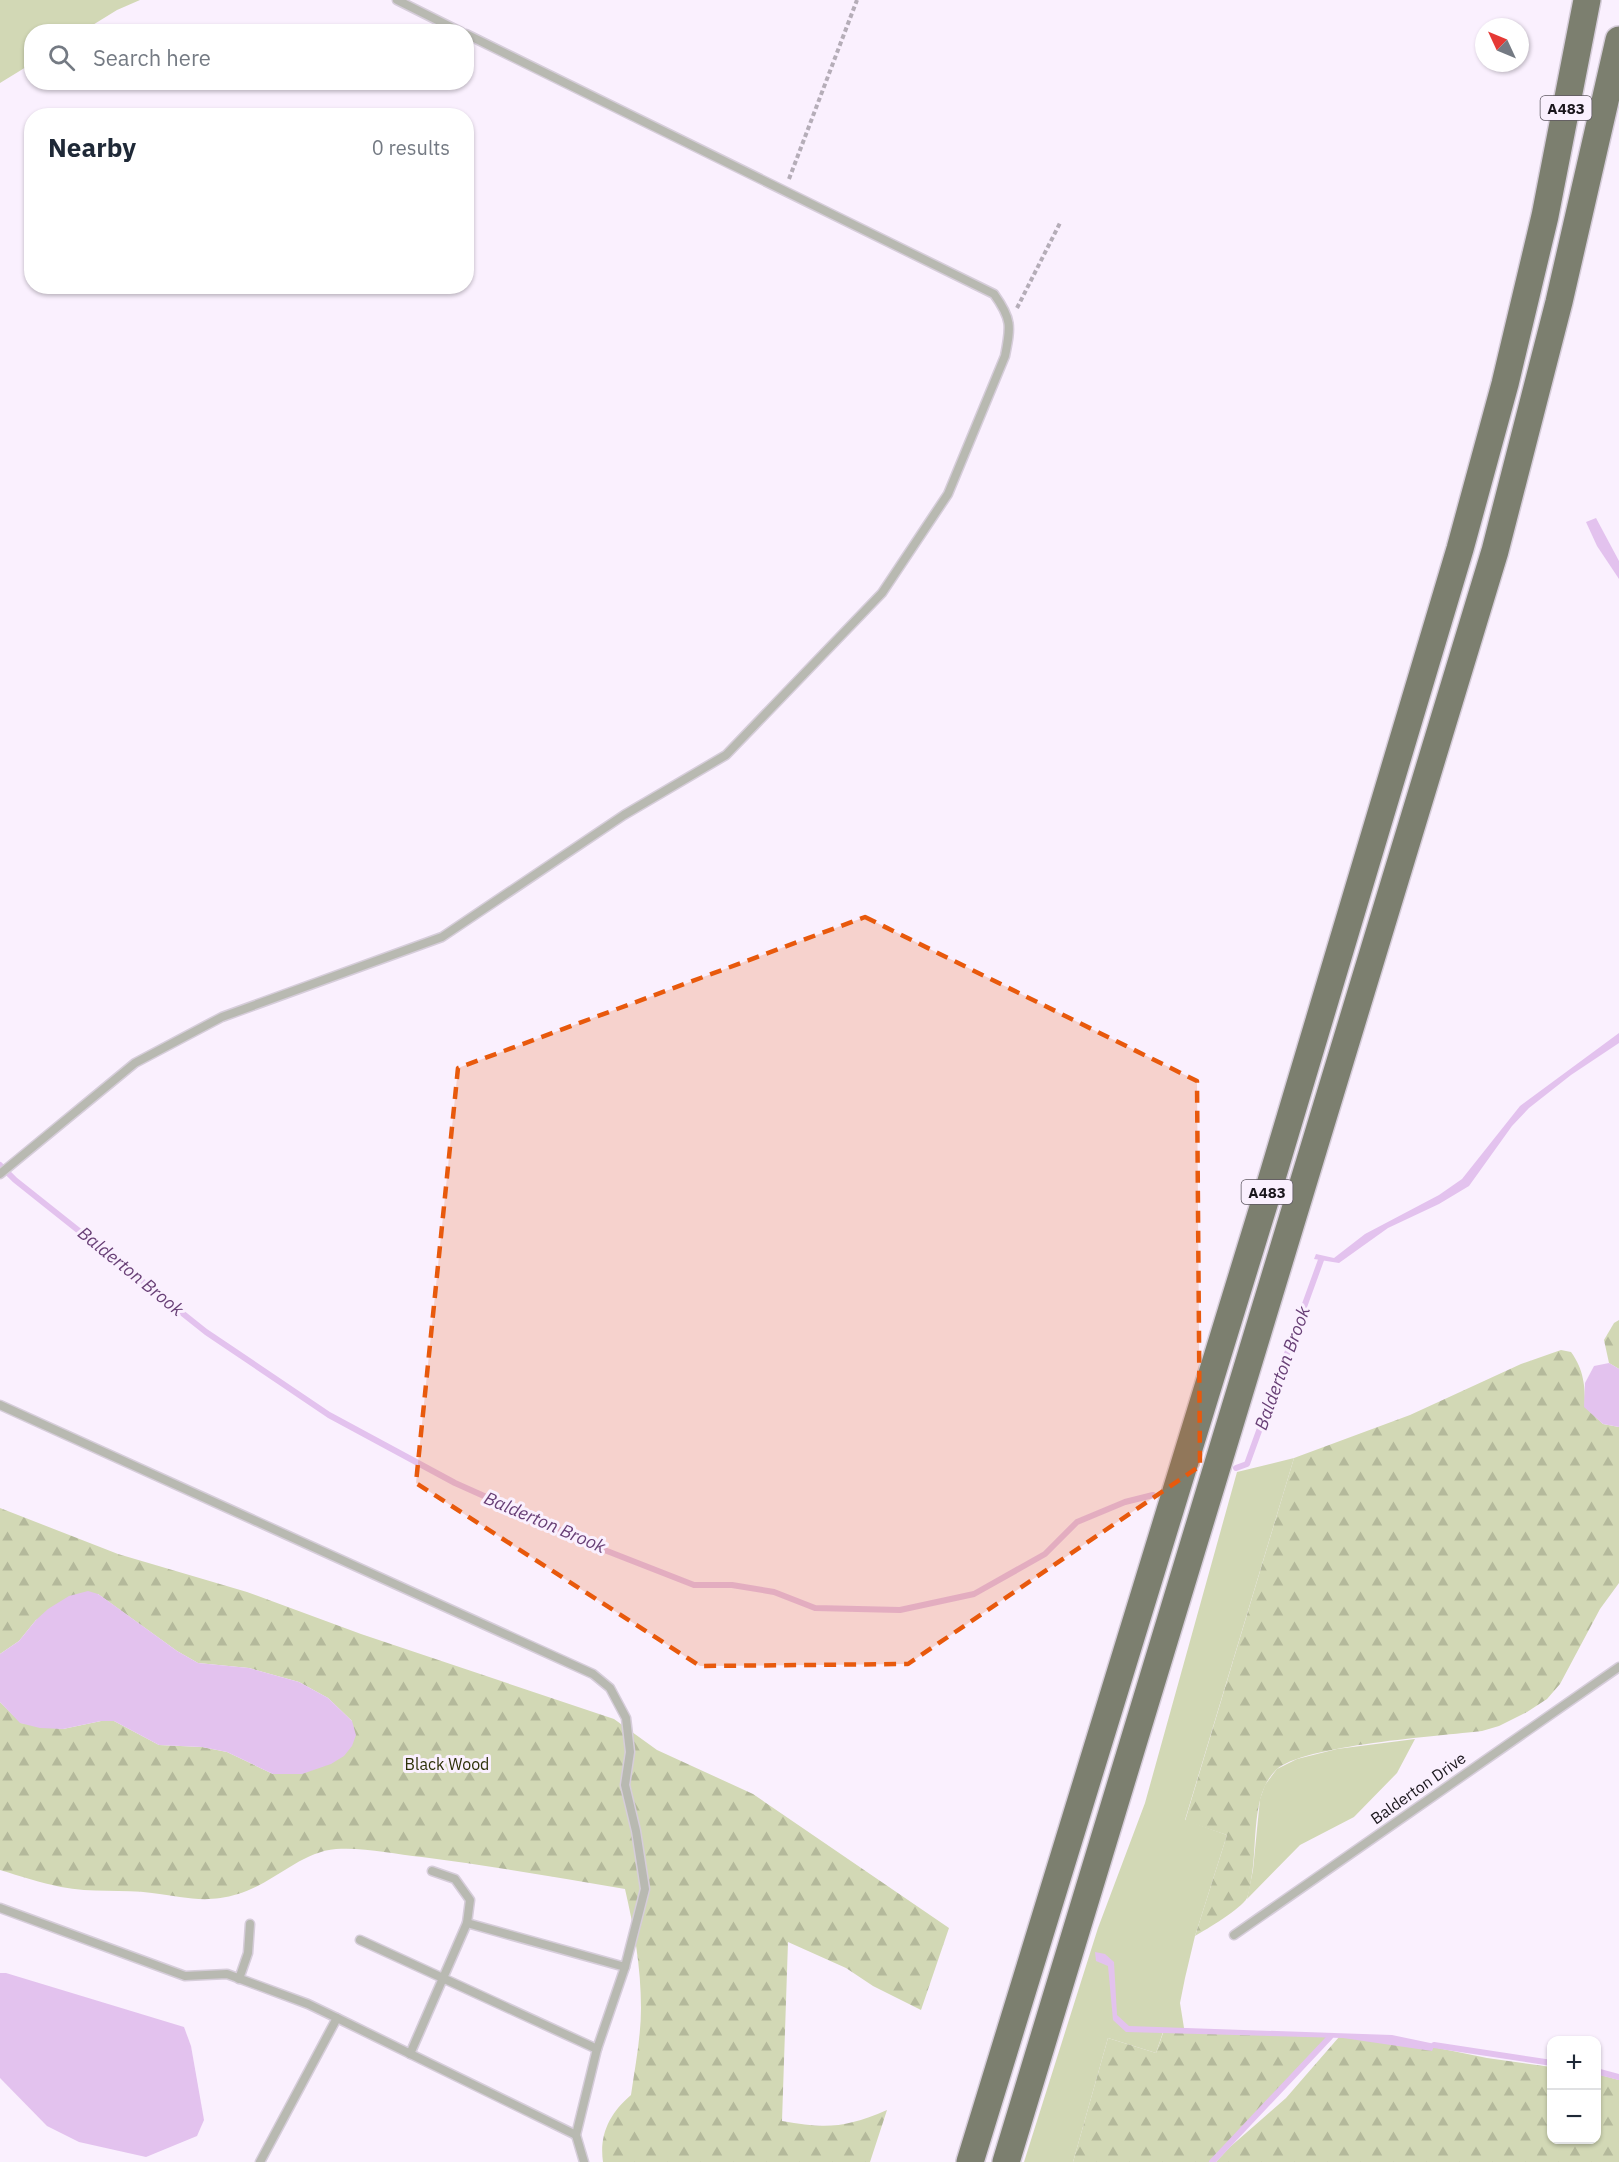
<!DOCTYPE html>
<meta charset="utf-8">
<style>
:root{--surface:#fff;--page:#f2f2f3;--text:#1f2937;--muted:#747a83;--line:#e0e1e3}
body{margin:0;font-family:"IBM Plex Sans",sans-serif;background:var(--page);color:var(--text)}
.controls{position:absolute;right:18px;bottom:18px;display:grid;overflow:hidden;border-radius:12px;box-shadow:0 2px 4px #0004}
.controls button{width:54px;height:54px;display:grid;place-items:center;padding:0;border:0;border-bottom:2px solid var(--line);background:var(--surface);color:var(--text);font:30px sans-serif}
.compass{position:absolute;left:1475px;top:18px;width:54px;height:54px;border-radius:50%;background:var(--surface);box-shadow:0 2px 4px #0004;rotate:314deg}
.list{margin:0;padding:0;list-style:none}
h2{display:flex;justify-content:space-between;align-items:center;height:78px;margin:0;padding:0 24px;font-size:26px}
h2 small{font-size:20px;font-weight:400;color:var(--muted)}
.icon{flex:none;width:33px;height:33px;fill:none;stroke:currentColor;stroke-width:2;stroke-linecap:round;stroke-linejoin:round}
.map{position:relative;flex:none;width:1619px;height:2162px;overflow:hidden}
.search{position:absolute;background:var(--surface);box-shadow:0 2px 4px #0004;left:24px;top:24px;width:450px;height:66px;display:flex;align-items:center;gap:15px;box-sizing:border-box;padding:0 21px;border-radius:24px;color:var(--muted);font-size:22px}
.panel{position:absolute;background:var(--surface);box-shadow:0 2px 4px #0004;left:24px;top:108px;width:450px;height:186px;border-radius:24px}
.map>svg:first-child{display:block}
.green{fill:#d2d8b5}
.forest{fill:url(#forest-firs)}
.water{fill:#e3c2ee}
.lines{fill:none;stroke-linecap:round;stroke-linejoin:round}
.stream{stroke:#e3c2ee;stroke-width:6}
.service-casing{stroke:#d6cdda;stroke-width:11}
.trunk-casing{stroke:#d6cdda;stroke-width:30}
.path{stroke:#b5adb8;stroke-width:4;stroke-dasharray:4.5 3;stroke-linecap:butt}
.service{stroke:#b8b9b1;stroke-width:8}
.trunk{stroke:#7c7f6f;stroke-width:27}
.marked{fill:#e8590c;fill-opacity:0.2;stroke:#e8590c;stroke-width:4.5;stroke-dasharray:12 8;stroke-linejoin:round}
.labels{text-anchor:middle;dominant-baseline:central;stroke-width:6;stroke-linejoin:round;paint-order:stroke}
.shield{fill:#faf0fe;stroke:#5d5760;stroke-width:1.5}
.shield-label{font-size:15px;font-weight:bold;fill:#1a161c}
.park-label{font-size:16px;fill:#2d3108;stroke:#faf0fe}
.street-label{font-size:16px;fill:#1a161c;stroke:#faf0fe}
.water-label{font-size:18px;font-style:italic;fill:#683f76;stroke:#faf0fe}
</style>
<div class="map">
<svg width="1619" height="2162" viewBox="0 0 1619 2162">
<defs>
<pattern id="forest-firs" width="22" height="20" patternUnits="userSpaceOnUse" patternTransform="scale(1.5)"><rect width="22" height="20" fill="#d2d8b5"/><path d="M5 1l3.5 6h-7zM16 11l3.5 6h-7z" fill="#b4b99b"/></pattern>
</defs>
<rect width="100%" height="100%" fill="#faf0fe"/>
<!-- green -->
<g class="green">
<path d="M0,0H140L117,10L83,31L32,32L31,64L0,83Z"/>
<path d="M1294,1458L1185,1820L1227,1835L1195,1936L1185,1978L1180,2003L1184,2028L1163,2032L1156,2053L1108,2038L1073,2162H1024L1098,1928L1145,1803L1237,1472Z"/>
<path d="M1415,1739L1397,1773L1354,1817L1300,1845L1247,1899L1253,1870L1260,1799L1265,1785L1277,1769L1297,1759L1337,1749Z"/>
</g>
<!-- forest -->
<g class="forest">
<path d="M1619,1320V1369L1609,1363L1604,1340L1614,1323Z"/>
<path d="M1561,1350L1571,1352C1584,1370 1585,1386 1585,1407L1603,1424L1619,1427V1583L1600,1609L1560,1684L1547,1699L1527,1712L1499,1726L1482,1731C1441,1736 1302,1745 1276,1770C1250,1795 1258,1847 1251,1880C1250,1886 1249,1893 1247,1898C1241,1909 1207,1929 1195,1936L1227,1835L1185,1821L1294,1458L1410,1415L1521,1364Z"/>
<path d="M0,1508L118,1554L247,1592L361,1634L614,1719L657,1750L753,1794L949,1928L921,2010L873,1986L846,1968L788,1942L782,2121C826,2129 845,2128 887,2110L870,2162H603C599,2134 610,2113 631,2095C635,2067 641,2037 641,2008C641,1967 634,1928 625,1889C557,1877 490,1866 422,1857C394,1854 364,1847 336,1849C300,1852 273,1884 238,1894C205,1904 185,1897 152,1893C123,1889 91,1893 61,1887C41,1883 20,1876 0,1870V1702L21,1723L63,1729L101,1721H114L159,1745L202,1747L227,1752L273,1774L352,1721L328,1698L299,1682L249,1668L198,1663L177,1651L98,1594L36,1620L19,1641L0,1654Z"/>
<path d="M1160,2032L1330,2037L1212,2162H1073L1108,2038L1156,2053L1163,2033Z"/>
<path d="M1339,2037L1394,2039L1487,2058L1551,2067L1552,2140H1596L1597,2074L1619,2080V2162H1216L1230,2147L1286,2098Z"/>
</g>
<!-- water -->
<g class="water">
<path d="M1596,518L1619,561V579L1597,546L1586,522Z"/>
<path d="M1619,1033V1043L1571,1075L1529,1108L1512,1126L1469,1186L1439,1204L1388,1228L1339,1263L1314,1259L1316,1254L1334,1258L1365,1234L1439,1195L1462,1179L1520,1106Z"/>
<path d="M1609,1363L1619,1369V1427L1603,1424L1584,1407L1585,1383L1594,1366Z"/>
<path d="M88,1591L98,1594L108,1601L177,1651L198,1663L249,1668L299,1682L328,1698L352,1721L356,1735L352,1746L344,1756L331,1764L302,1774H273L227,1752L202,1747L159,1745L114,1721H101L63,1729L40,1728L20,1723L0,1702V1654L19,1641L36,1620L48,1609L69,1596Z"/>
<path d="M1095,1952L1105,1954L1114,1962L1117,2015L1129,2026L1392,2035L1435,2044L1432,2051L1343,2038L1126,2032L1113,2020L1108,1966L1096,1961Z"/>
<path d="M0,1973H6L184,2027L191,2046L204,2120L197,2136L146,2157L79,2142L47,2126L0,2078Z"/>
</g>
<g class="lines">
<!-- stream -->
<g class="stream">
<path d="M0,1165L15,1180L206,1332L329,1415L455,1483L607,1551L694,1585H732L774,1592L815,1608L900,1610L974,1594L1045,1554L1077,1522L1125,1502L1153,1495"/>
<path d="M1236,1468L1247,1464L1321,1260"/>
<path d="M1434,2045L1552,2063"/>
<path d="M1596,2071L1619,2077"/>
<path d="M1212,2162L1330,2037"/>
</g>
<defs>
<g id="service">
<path d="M397,0L461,32"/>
<path d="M0,1174L135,1063L222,1017L442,937L624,815L726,755L882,593L948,494L1005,356C1011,326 1012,319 994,294L466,34"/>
<path d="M0,1405L593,1674L610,1688L626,1718L630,1752L625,1785L636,1831L645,1889L625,1967L597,2049L576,2135L584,2162"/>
<path d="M0,1908L185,1976L227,1974L308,2004L337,2018L260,2162"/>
<path d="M467,1923L625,1967"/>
<path d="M1234,1935L1619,1667"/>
<path d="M360,1940L597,2049"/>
<path d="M239,1979L248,1953L250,1924"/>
<path d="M337,2018L576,2135"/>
<path d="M410,2054L467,1923L470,1900L455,1879L432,1871"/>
</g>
<g id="trunk">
<path d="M970,2162L1269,1188L1460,549L1505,384L1545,216L1587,0"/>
<path d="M1006,2162L1495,551L1559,302L1619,40"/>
</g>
</defs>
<!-- service casing -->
<use href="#service" class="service-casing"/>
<!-- trunk casing -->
<use href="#trunk" class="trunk-casing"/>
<!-- path -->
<g class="path">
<path d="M789,179L857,0"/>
<path d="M1017,308L1060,223"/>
</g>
<!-- service -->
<use href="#service" class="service"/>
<!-- trunk -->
<use href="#trunk" class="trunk"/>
</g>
<!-- marked area -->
<path class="marked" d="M865,917L1197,1081L1200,1466L908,1664L700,1666L416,1483L458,1068Z"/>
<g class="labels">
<!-- shield labels -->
<g class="shield">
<rect x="1540.5" y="96" width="51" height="24" rx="4.5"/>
<rect x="1241.5" y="1180" width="51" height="24" rx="4.5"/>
</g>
<g class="shield-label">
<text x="1566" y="108">A483</text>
<text x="1267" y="1192">A483</text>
</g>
<!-- park labels -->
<g class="park-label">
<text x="447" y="1764">Black Wood</text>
</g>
<!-- street labels -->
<g class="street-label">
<text transform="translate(1418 1788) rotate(-35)">Balderton Drive</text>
</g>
<!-- water labels -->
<g class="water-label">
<text transform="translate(131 1271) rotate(39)">Balderton Brook</text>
<text transform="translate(1282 1368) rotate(-70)">Balderton Brook</text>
<text transform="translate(545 1522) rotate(23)">Balderton Brook</text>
</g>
</g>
</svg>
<div class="controls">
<button>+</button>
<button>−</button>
</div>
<svg class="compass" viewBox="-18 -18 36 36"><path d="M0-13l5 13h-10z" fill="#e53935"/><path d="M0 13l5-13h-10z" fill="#747a83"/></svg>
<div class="search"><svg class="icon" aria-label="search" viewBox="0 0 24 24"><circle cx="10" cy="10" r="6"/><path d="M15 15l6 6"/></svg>Search here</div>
<section class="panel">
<h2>Nearby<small>0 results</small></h2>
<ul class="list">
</ul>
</section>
</div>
